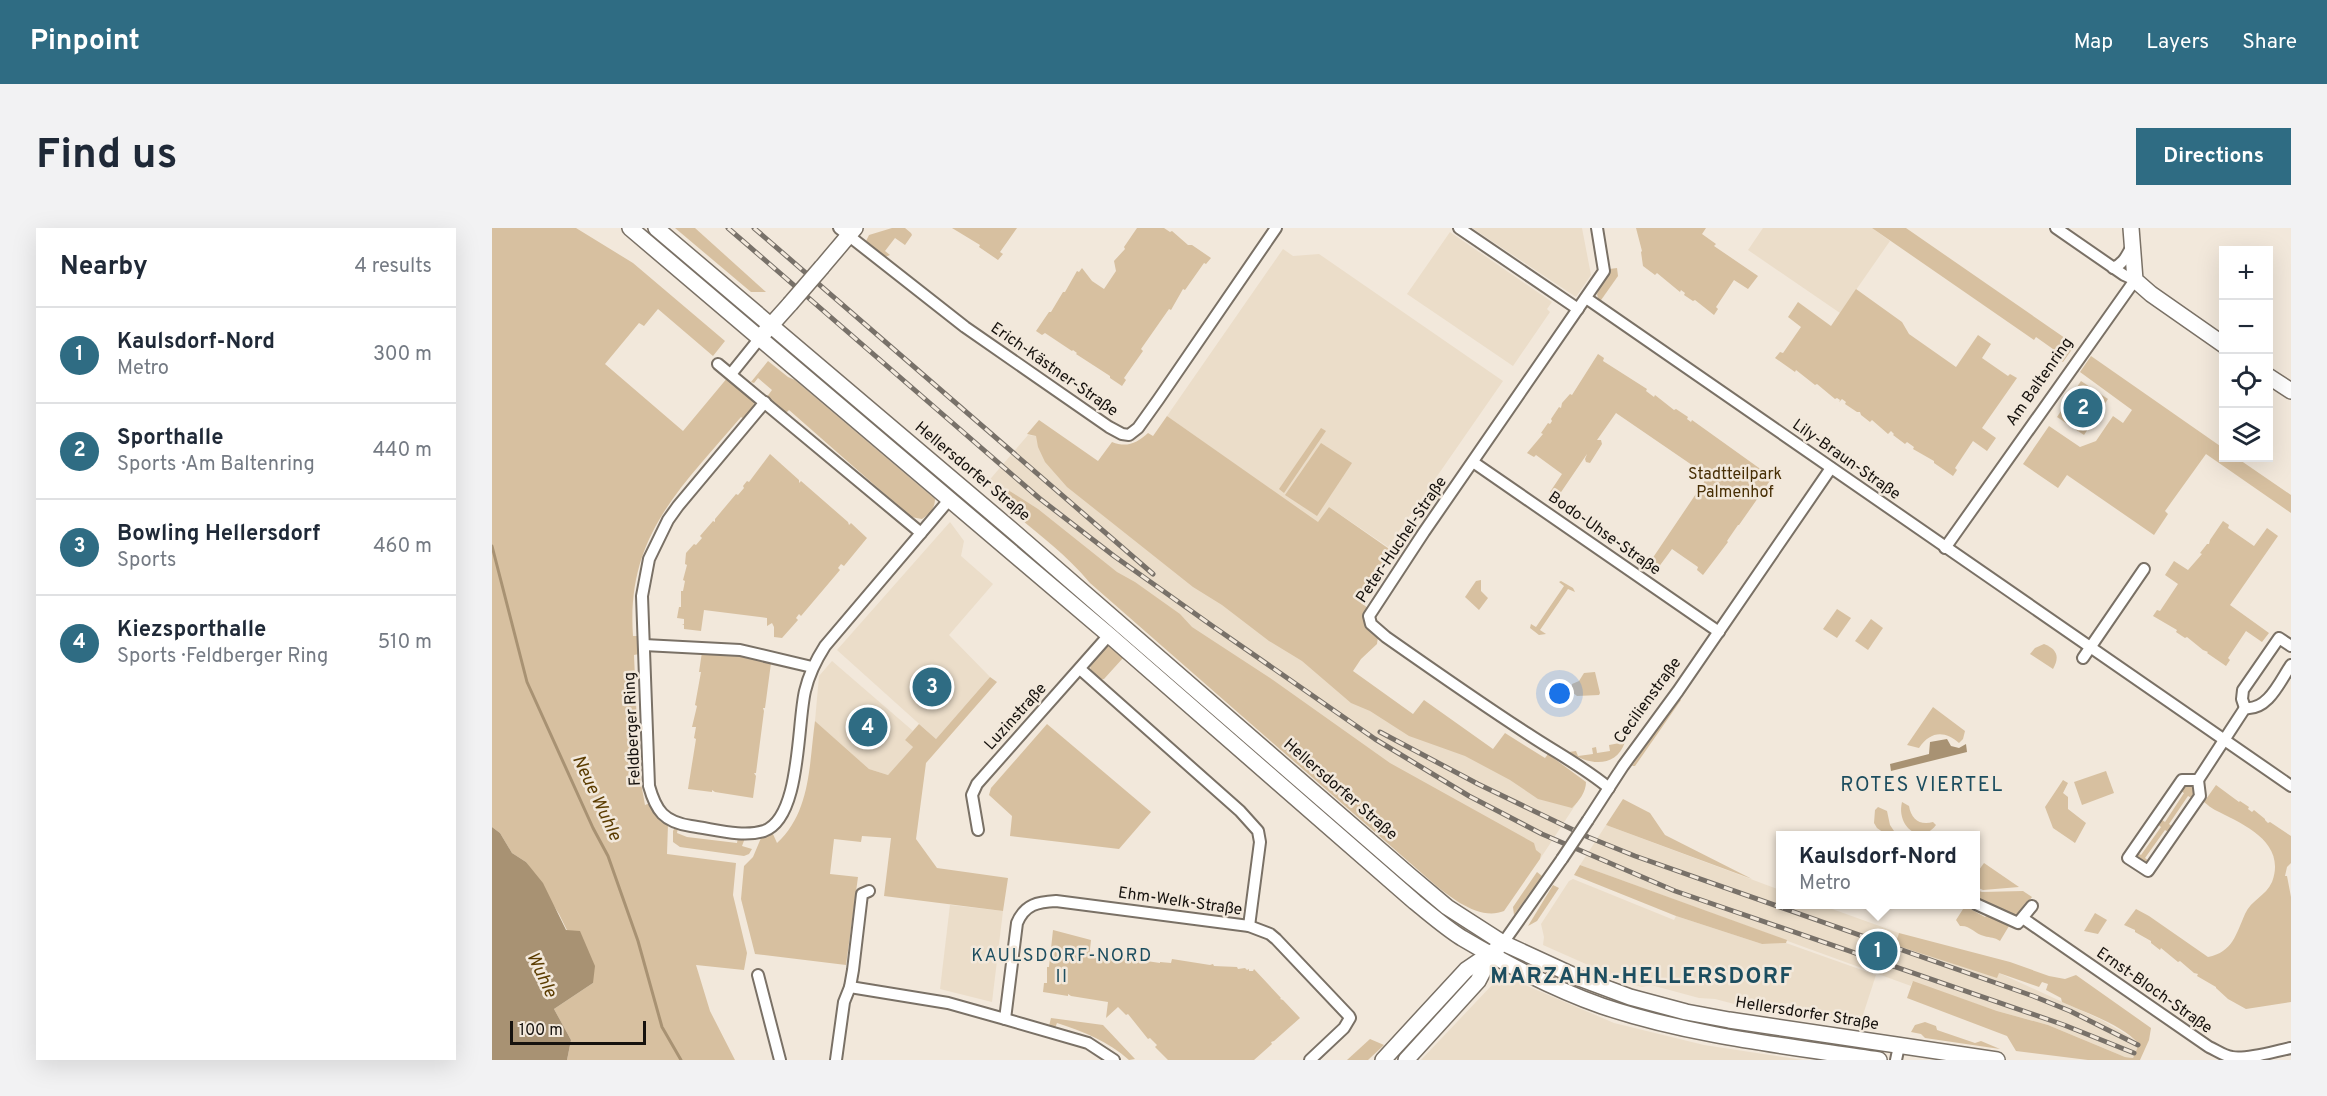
<!DOCTYPE html>
<meta charset="utf-8">
<style>
:root{--surface:#fff;--page:#f2f2f3;--text:#1f2937;--muted:#747a83;--line:#e0e1e3;--accent:#2f6c83}
body{margin:0;font-family:Overpass,sans-serif;background:var(--page);color:var(--text)}
.controls{position:absolute;right:18px;top:18px;display:grid;overflow:hidden;border-radius:0px;box-shadow:0 6px 24px #0002}
.controls button{width:54px;height:54px;display:grid;place-items:center;padding:0;border:0;border-bottom:2px solid var(--line);background:var(--surface);color:var(--text);font:30px sans-serif}
.scale{position:absolute;left:18px;bottom:15px;width:136px;box-sizing:border-box;padding-left:6px;border:3px solid #16120e;border-top:0;font-size:16px;line-height:21px;white-space:nowrap;color:#16120e;-webkit-text-stroke:4px #f2e8db;paint-order:stroke}
.you{position:absolute;left:1068px;top:466px;width:21px;height:21px;margin:-15px;border:4px solid #fff;border-radius:50%;background:#1a73e8;box-shadow:0 0 0 9px #1a73e833}
.badge{display:grid;place-items:center;width:39px;height:39px;border-radius:50%;background:var(--accent);color:#fff;font-size:20px;font-weight:700}
.pin{position:absolute;translate:-50% -50%;border:3px solid #fff;box-shadow:0 2px 6px #0006}
.popup{position:absolute;left:1284px;top:603px;width:204px;height:78px;box-sizing:border-box;display:grid;place-content:center;border-radius:0px;background:var(--surface);filter:drop-shadow(0 2px 4px #0005);font-size:20px;white-space:nowrap;color:var(--muted)}
.popup b{font-size:22px;color:var(--text)}
.popup::after{content:'';position:absolute;left:50%;top:100%;margin-left:-12px;border:12px solid transparent;border-top-color:var(--surface)}
.list{margin:0;padding:0;list-style:none}
h2{display:flex;justify-content:space-between;align-items:center;height:78px;margin:0;padding:0 24px;font-size:26px}
h2 small{font-size:20px;font-weight:400;color:var(--muted)}
.list li{display:grid;grid-template-columns:39px 1fr auto;gap:18px;align-items:center;box-sizing:border-box;height:96px;padding:0 24px;border-top:2px solid var(--line)}
.list b{display:block;font-size:22px;white-space:nowrap}
.list p{margin:0;font-size:20px;white-space:nowrap;color:var(--muted)}
.list em{font-size:20px;font-style:normal;color:var(--muted)}
.icon{flex:none;width:33px;height:33px;fill:none;stroke:currentColor;stroke-width:2;stroke-linecap:round;stroke-linejoin:round}
.map{position:relative;flex:none;width:1799px;height:832px;overflow:hidden;border-radius:0px}
header{display:flex;align-items:center;gap:36px;box-sizing:border-box;height:84px;padding:0 30px;background:var(--accent);color:#fff}
header strong{font-size:28px}
nav{display:flex;gap:33px;margin-inline-start:auto;font-size:21px}
.intro{display:flex;align-items:center;justify-content:space-between;box-sizing:border-box;height:144px;padding:0 36px}
h1{margin:0;font-size:42px}
.button{padding:15px 27px;border-radius:0px;background:var(--accent);color:#fff;font-size:21px;font-weight:700}
main{display:flex;gap:36px;padding:0 36px}
aside{flex:1;background:var(--surface);border-radius:0px;box-shadow:0 6px 24px #0002}
.map>svg:first-child{display:block}
.built{fill:#ebddc9}
.green{fill:#d7c0a0}
.water{fill:#a89273}
.lines{fill:none;stroke-linecap:round;stroke-linejoin:round}
.stream{stroke:#a89273;stroke-width:3}
.street-casing{stroke:#7a7166;stroke-width:14}
.secondary-casing{stroke:#7a7166;stroke-width:18}
.street{stroke:#fff;stroke-width:10}
.secondary{stroke:#fff;stroke-width:15}
.rail-casing{stroke:#787169;stroke-width:5}
.rail{stroke:#f2e8db;stroke-width:3;stroke-dasharray:9;stroke-linecap:butt}
.street-bridge-casing{stroke:#7a7166;stroke-width:14;stroke-linecap:butt}
.secondary-bridge-casing{stroke:#7a7166;stroke-width:18;stroke-linecap:butt}
.street-bridge{stroke:#fff;stroke-width:10}
.secondary-bridge{stroke:#fff;stroke-width:15}
.labels{text-anchor:middle;dominant-baseline:central;stroke-width:5;stroke-linejoin:round;paint-order:stroke}
.street-label{font-size:16px;fill:#16120e;stroke:#f2e8db}
.park-label{font-size:16px;fill:#472e04;stroke:#f2e8db}
.water-label{font-size:18px;font-style:italic;fill:#5b3c00;stroke:#f2e8db}
.neighbourhood-label{font-size:18px;letter-spacing:1.5px;fill:#1c4d5f;stroke:#f2e8db}
.quarter-label{font-size:20px;letter-spacing:1.5px;fill:#1c4d5f;stroke:#f2e8db}
.district-label{font-size:22px;font-weight:bold;letter-spacing:1.5px;fill:#1c4d5f;stroke:#f2e8db}
</style>
<header>
<strong>Pinpoint</strong>
<nav><a>Map</a><a>Layers</a><a>Share</a></nav>
</header>
<div class="intro"><h1>Find us</h1><a class="button">Directions</a></div>
<main>
<aside>
<h2>Nearby<small>4 results</small></h2>
<ul class="list">
<li><span class="badge">1</span><div><b>Kaulsdorf-Nord</b><p>Metro</p></div><em>300 m</em></li>
<li><span class="badge">2</span><div><b>Sporthalle</b><p>Sports · Am Baltenring</p></div><em>440 m</em></li>
<li><span class="badge">3</span><div><b>Bowling Hellersdorf</b><p>Sports</p></div><em>460 m</em></li>
<li><span class="badge">4</span><div><b>Kiezsporthalle</b><p>Sports · Feldberger Ring</p></div><em>510 m</em></li>
</ul>
</aside>
<div class="map">
<svg width="1799" height="832" viewBox="0 0 1799 832">
<rect width="100%" height="100%" fill="#f2e8db"/>
<!-- built -->
<g class="built">
<path d="M980,0H1090L1099,47L1084,69Z"/>
<path d="M1271,0H1380L1398,13L1348,85L1256,22Z"/>
<path d="M958,4L1060,74L1055,81L1058,84L1021,138L915,66Z"/>
<path d="M791,21L801,28L827,26L1011,153L896,319L837,279L826,295L675,188Z"/>
<path d="M536,207L544,208L872,465L1084,576L1048,631L983,601L511,274L509,269L494,256Z"/>
<path d="M458,294L472,313L469,328L501,356L457,407L498,449L444,511L345,422Z"/>
<path d="M340,433L421,503L413,512L421,519L396,547L377,541L323,493L327,448Z"/>
<path d="M1114,597L1288,662V676L1329,677L1407,705L1405,710L1507,745L1610,792L1642,811L1647,816L1641,830L1633,829L1556,797L1505,783L1420,754L1419,758L1088,637Z"/>
<path d="M1081,651L1182,692L1184,688L1270,716L1294,715L1384,747L1368,796L1360,798L1295,775L1282,781L1250,778L1223,771L1207,770L1159,757L1150,759L1139,756L1051,717L1052,709L1049,696L1077,653Z"/>
<path d="M458,677L511,683L500,774L448,761Z"/>
<path d="M1017,750L1122,795L1212,817L1311,832H929L1000,757Z"/>
</g>
<!-- green -->
<g class="green">
<path d="M0,0H84L141,35L233,113L221,128L166,81L152,98L147,95L113,136L191,203L236,149L261,170C264,180 259,185 254,192L249,189C189,260 134,307 141,408H146L147,426L142,427L147,544L153,577L158,575L176,596L175,626L244,635L241,667L255,725L252,742L204,737L218,783L243,832H75L79,812L62,781L101,755L67,686L34,634L20,625L8,605L0,599Z"/>
<path d="M183,0H203L274,64H259Z"/>
<path d="M400,0H413L419,5L420,7L413,17L403,10L393,23L398,27L393,29L374,13L377,7Z"/>
<path d="M460,0H525L508,24L511,26L506,32L487,19L488,17Z"/>
<path d="M645,0H672L678,4L680,3L696,17H700L719,30L714,36L712,35L693,62L691,61L679,82L677,81L649,121L651,123L632,150L634,152L630,158L618,150V148L584,126L585,125L581,122L580,123L553,105L550,107L544,103L557,84H559L571,64H573L585,43L587,44L590,40L600,53L612,61L624,43L622,33L633,21L632,19Z"/>
<path d="M1144,0H1214L1210,6L1224,16L1222,18L1266,48L1256,61L1242,52L1224,79L1226,81L1222,87L1203,72L1201,73L1192,67L1193,65L1189,62L1188,64L1165,45L1163,47L1151,38L1149,24L1150,23Z"/>
<path d="M1380,0H1414L1583,117L1571,134L1566,131L1568,126L1544,109L1542,112Z"/>
<path d="M1125,40L1126,48L1107,75L1105,66L1117,41Z"/>
<path d="M1364,61L1410,94L1417,106L1464,139L1486,107L1499,116L1490,130L1516,148L1518,146L1525,150L1490,200L1504,210L1495,223L1481,213L1463,240L1465,242L1461,248L1442,235V233L1421,221L1422,219L1415,214L1413,216L1401,207L1402,206L1399,203L1396,206L1380,192L1378,194L1369,187L1368,184H1365L1353,176L1354,174L1350,171L1347,174L1348,172L1345,170L1343,171L1325,156L1323,157L1304,142L1303,144L1283,130L1288,124L1291,125L1309,99L1296,89L1306,74L1339,98Z"/>
<path d="M1106,126L1112,130L1111,133L1155,161L1154,163L1162,169L1163,167L1182,182L1184,181L1196,189L1195,191L1199,194L1200,192L1274,245L1276,243L1282,247L1247,297H1246L1235,313L1236,314L1211,347L1205,342L1206,339L1180,321L1166,340L1158,334L1216,248L1124,185L1105,212H1109L1110,216L1098,235L1094,234L1093,231L1095,226L1065,270L1058,264L1070,246L1044,227L1042,229L1035,225L1051,206L1049,205L1056,195L1058,196L1060,193L1059,191L1067,179L1069,180L1070,175L1078,166L1080,167Z"/>
<path d="M1599,128L1731,220L1732,230H1745L1799,267V285L1714,226L1673,283L1676,286L1662,307L1575,247L1566,260L1531,236L1557,198L1588,219L1604,213L1621,188L1631,195L1640,182L1588,144Z"/>
<path d="M276,133L296,149L303,152L443,271C443,280 438,286 430,291L419,289L297,182L293,186L274,170L280,162L266,150L262,155L259,154Z"/>
<path d="M1589,153L1616,171L1592,207L1565,189Z"/>
<path d="M675,188L826,294L837,279L903,325L869,375L876,380C869,393 875,401 886,409L885,416L869,431L861,443L921,486L932,472L1001,521L1013,505L1053,530L1056,526L1094,554C1094,564 1087,573 1080,580L1046,571L1018,552L973,528L917,508L878,483L859,475L810,433L777,413L730,377L701,359L575,259L553,234L546,219L544,208L535,206L547,192L606,233L620,214C635,220 645,215 656,205L661,208Z"/>
<path d="M829,200L834,203L792,265L787,261Z"/>
<path d="M829,215L860,235L825,288L793,267Z"/>
<path d="M278,226L307,252V255L309,253L356,294L357,297L359,295L375,310L352,338L349,336L346,340L348,342L309,388L307,386L304,390L306,392L290,410L282,409V399L280,395L275,398V390L212,382L209,403L192,401V397L190,396H192V391L185,390L187,379H189V363H191L193,353L191,352L195,337L193,336L194,325L202,316L204,317L210,310L208,308L221,293L223,294V291L244,266L246,267L252,260L251,258L255,253L257,254Z"/>
<path d="M516,262L546,281L625,344L643,354L688,386L700,399L781,452L898,535L1042,615L1044,622L1049,626L1048,631L1012,683C988,693 959,670 941,655L598,355C570,322 544,305 513,278L509,269Z"/>
<path d="M1731,293L1737,297L1736,300L1762,318L1775,300L1786,308L1738,377L1777,405L1770,414L1754,403L1736,430L1738,432L1734,438L1715,425L1716,424L1711,422L1695,409L1693,410L1684,404L1685,402L1661,388L1665,382L1668,383L1686,356L1673,347L1682,333L1696,342L1710,326L1708,325L1715,316H1717L1718,312Z"/>
<path d="M989,352V363L996,370L987,382L973,369L984,353Z"/>
<path d="M1069,353L1081,360L1083,364L1076,361L1048,402L1054,406L1047,407L1038,400L1039,396L1044,399L1072,358L1067,354Z"/>
<path d="M1345,381L1359,390L1345,410L1331,401Z"/>
<path d="M1379,391L1391,400L1376,422L1363,413Z"/>
<path d="M1552,416C1565,421 1568,429 1561,441L1538,426L1543,420Z"/>
<path d="M615,417L631,430L612,451L606,452C589,438 604,429 615,417Z"/>
<path d="M210,424L241,427L279,435L273,480H271L272,483L264,545H262L264,548L261,570L223,564L220,562V564L196,561L204,511L202,510L204,499H200L205,478L203,477L209,444H207Z"/>
<path d="M1103,444L1108,465L1107,467L1085,468L1080,464V456L1087,453L1092,445Z"/>
<path d="M498,449L505,454L434,535L424,611L445,640L516,650L511,683L392,668L399,610L370,608L369,614L342,611L338,646L366,649L354,737L263,726L249,671L252,638L261,629L269,610L281,606L285,615C319,584 317,536 323,493L377,541L396,547L421,519L413,512L427,496L444,511Z"/>
<path d="M1185,471L1189,472L1143,538H1140Z"/>
<path d="M1441,479L1473,503L1471,511L1467,515C1453,502 1438,503 1427,520L1415,517Z"/>
<path d="M721,487L974,698L972,701L866,615L719,489Z"/>
<path d="M555,496L659,584L627,621L518,608L520,588L497,567L499,560Z"/>
<path d="M1133,514C1124,541 1096,537 1077,524L1084,523L1086,528L1101,526L1100,520L1104,519L1105,525L1118,523L1117,517Z"/>
<path d="M1614,543L1622,565L1590,577L1582,554Z"/>
<path d="M1571,552L1576,555L1571,565L1576,569V581L1594,595L1583,615L1561,600L1553,579Z"/>
<path d="M1702,555L1705,564L1702,571L1696,568L1677,596L1682,600L1678,605L1673,602L1653,630L1658,634L1655,636L1644,631V624L1649,627L1669,599L1664,595L1667,590L1673,594L1692,565L1687,562L1691,557Z"/>
<path d="M1724,557L1747,574L1748,573L1757,579L1756,581L1760,584L1762,582L1773,591V592L1776,595L1778,594L1799,608V635L1795,639L1793,648H1795L1799,669V774L1754,781L1736,771L1724,760V759L1705,748L1706,746L1702,745L1688,733L1686,734L1669,720L1668,722L1659,715V713L1643,704V702L1632,697L1644,681L1657,688L1716,729C1741,724 1744,706 1753,686C1759,672 1774,668 1780,654C1795,614 1751,596 1723,582C1719,580 1716,577 1712,574Z"/>
<path d="M1131,571L1158,585L1173,607L1260,651L1114,597Z"/>
<path d="M1410,574L1417,578C1419,591 1428,598 1441,594L1444,597C1428,618 1404,598 1410,574Z"/>
<path d="M1386,579L1395,583L1398,597L1404,606L1395,607L1385,600L1382,595L1383,582Z"/>
<path d="M183,599L186,600L185,605L195,609L245,615L246,609L253,610L250,618L260,621L257,626L252,628L188,619L181,614V603Z"/>
<path d="M1492,635L1527,659L1491,662L1484,659V646Z"/>
<path d="M1088,637L1295,712L1294,715L1270,716L1184,688L1082,647Z"/>
<path d="M1045,644L1050,648L1022,687L1021,679Z"/>
<path d="M1061,657L1067,660L1045,693L1036,698Z"/>
<path d="M1484,662L1490,664L1531,663L1540,669L1524,692L1484,673Z"/>
<path d="M1473,678L1493,689L1496,686L1517,698L1508,713C1502,709 1499,710 1492,708C1483,706 1478,697 1468,698L1464,692Z"/>
<path d="M1603,685L1615,692L1606,706L1592,703Z"/>
<path d="M561,702L599,712L597,730H613L614,727L668,735V734L679,735L680,731L718,737L721,736L722,738L745,739L746,741L753,740L755,742L757,741V743H761L762,741L789,770L788,771L791,772L808,790L782,813L779,814L780,816L762,832H676L663,819L665,817L658,810L656,811L636,786L634,787L626,779L614,790L616,774L579,768L576,766V768L551,764L552,755H555V739H557Z"/>
<path d="M1407,705L1518,734L1557,748L1573,751L1584,747L1659,800L1657,812L1648,832H1596L1524,823L1515,808L1415,770L1421,753L1505,783L1556,797L1633,829L1641,830L1647,816C1631,797 1592,784 1570,774L1569,770L1554,762L1556,756L1550,754L1547,759L1507,745L1505,750L1403,717Z"/>
<path d="M559,790L611,797L643,831L637,832C617,814 591,803 565,795L563,800L557,798Z"/>
<path d="M1433,794L1444,798L1445,802L1483,815L1489,813L1508,821L1433,810L1429,806L1419,804L1423,797Z"/>
<path d="M1256,804L1298,810L1312,809L1382,819L1381,826L1253,805Z"/>
<path d="M878,811L892,817L876,832H855Z"/>
</g>
<!-- water -->
<g class="water">
<path d="M1455,511L1459,518L1467,520L1474,516L1475,524L1399,543L1398,536L1437,526L1438,514Z"/>
<path d="M0,599L8,605L20,625L34,634L51,655L74,702L88,703L103,738L101,755L62,781L79,812L75,832H0Z"/>
</g>
<g class="lines">
<!-- stream -->
<path class="stream" d="M0,318L35,454L101,600L116,628L146,713L170,799L189,832"/>
<defs>
<g id="street">
<path d="M347,0L473,99L617,199L630,206L637,207L646,200L666,172L784,0"/>
<path d="M967,0L1086,81"/>
<path d="M1105,0L1112,43L932,304L877,388L879,396L894,409C941,442 988,475 1036,506C1063,524 1092,539 1117,560"/>
<path d="M1621,40C1631,36 1634,29 1639,20"/>
<path d="M1094,70L1799,558"/>
<path d="M226,136L429,305"/>
<path d="M239,146L268,110"/>
<path d="M273,174L186,278L176,292L157,331L150,368L157,558C164,583 172,594 199,598C222,601 250,610 272,603C309,590 305,497 313,463C317,446 324,432 333,418L457,272"/>
<path d="M981,234L1227,404"/>
<path d="M1453,320L1643,52L1632,47L1564,0"/>
<path d="M152,417L248,422L320,439"/>
<path d="M1799,418L1787,410L1751,462L1750,471L1753,480C1776,483 1788,453 1799,437"/>
<path d="M1591,430L1652,341"/>
<path d="M588,441L748,583L766,603L768,614L757,698"/>
<path d="M1690,552H1706L1708,568L1656,643L1636,630Z"/>
<path d="M1706,552L1753,480"/>
<path d="M1096,592L1131,538L1186,463L1339,240"/>
<path d="M486,602L480,567L485,556L617,407"/>
<path d="M1484,676L1526,695L1540,678"/>
<path d="M1532,691L1717,819C1724,822 1732,828 1740,829C1755,832 1783,823 1799,820"/>
<path d="M1011,715L1070,631"/>
<path d="M266,747L288,832"/>
<path d="M358,759L456,775L513,791L596,815L622,832"/>
<path d="M513,791L525,695C533,676 546,674 564,673L757,698L778,706L784,711L857,788L858,790L852,800L818,832"/>
<path d="M344,832L352,774L358,759L361,742L370,666L377,663"/>
<path d="M1404,832L1407,818"/>
</g>
<g id="secondary">
<path d="M138,0L617,407L923,674C938,686 954,700 970,710C1014,736 1062,761 1110,778C1199,808 1295,818 1387,832"/>
<path d="M164,0L521,303L917,647L955,679L1011,715L1087,750L1138,769L1194,784L1237,792L1505,832"/>
<path d="M1639,0L1643,52L1659,66L1732,117"/>
<path d="M330,39L363,0"/>
<path d="M272,105L298,76"/>
<path d="M1776,148L1799,163"/>
<path d="M891,832L974,742L1005,721"/>
<path d="M914,832L986,753L1000,726"/>
</g>
</defs>
<!-- street casing -->
<use href="#street" class="street-casing"/>
<!-- secondary casing -->
<use href="#secondary" class="secondary-casing"/>
<!-- street -->
<use href="#street" class="street"/>
<!-- secondary -->
<use href="#secondary" class="secondary"/>
<defs>
<g id="rail">
<path d="M236,0L547,270L622,328L719,397L883,511L977,568L1050,606L1183,663L1572,797L1642,825"/>
<path d="M262,0L661,346"/>
<path d="M888,504L986,556L1096,609L1143,628L1541,768L1578,783L1646,817"/>
</g>
</defs>
<!-- rail casing -->
<use href="#rail" class="rail-casing"/>
<!-- rail -->
<use href="#rail" class="rail"/>
<defs>
<path id="street-bridge" d="M1070,631L1096,592"/>
<path id="secondary-bridge" d="M298,76L330,39"/>
</defs>
<!-- street-bridge casing -->
<use href="#street-bridge" class="street-bridge-casing"/>
<!-- secondary-bridge casing -->
<use href="#secondary-bridge" class="secondary-bridge-casing"/>
<!-- street-bridge -->
<use href="#street-bridge" class="street-bridge"/>
<!-- secondary-bridge -->
<use href="#secondary-bridge" class="secondary-bridge"/>
</g>
<g class="labels">
<!-- street labels -->
<g class="street-label">
<text transform="translate(562 142) rotate(35)">Erich-Kästner-Straße</text>
<text transform="translate(1548 154) rotate(-55)">Am Baltenring</text>
<text transform="translate(1354 232) rotate(35)">Lily-Braun-Straße</text>
<text transform="translate(480 244) rotate(40)">Hellersdorfer Straße</text>
<text transform="translate(1112 306) rotate(35)">Bodo-Uhse-Straße</text>
<text transform="translate(910 312) rotate(-56)">Peter-Huchel-Straße</text>
<text transform="translate(1156 473) rotate(-54)">Cecilienstraße</text>
<text transform="translate(524 489) rotate(-48)">Luzinstraße</text>
<text transform="translate(141 501) rotate(-93)">Feldberger Ring</text>
<text transform="translate(848 562) rotate(41)">Hellersdorfer Straße</text>
<text transform="translate(688 674) rotate(8)">Ehm-Welk-Straße</text>
<text transform="translate(1662 763) rotate(35)">Ernst-Bloch-Straße</text>
<text transform="translate(1315 786) rotate(9)">Hellersdorfer Straße</text>
</g>
<!-- park labels -->
<g class="park-label">
<text x="1243" y="247">Stadtteilpark<tspan x="1243" dy="18">Palmenhof</tspan></text>
</g>
<!-- water labels -->
<g class="water-label">
<text transform="translate(104 570) rotate(65)">Neue Wuhle</text>
<text transform="translate(49 747) rotate(65)">Wuhle</text>
</g>
<!-- neighbourhood labels -->
<g class="neighbourhood-label">
<text x="570" y="728">KAULSDORF-NORD<tspan x="570" dy="21">II</tspan></text>
</g>
<!-- quarter labels -->
<g class="quarter-label">
<text x="1430" y="558">ROTES VIERTEL</text>
</g>
<!-- district labels -->
<g class="district-label">
<text x="1150" y="749">MARZAHN-HELLERSDORF</text>
</g>
</g>
</svg>
<div class="controls">
<button>+</button>
<button>−</button>
<button><svg class="icon" aria-label="locate" viewBox="0 0 24 24"><circle cx="12" cy="12" r="6"/><path d="M12 2v4M12 18v4M2 12h4M18 12h4"/></svg></button>
<button><svg class="icon" aria-label="layers" viewBox="0 0 24 24"><path d="M12 4l9 5-9 5-9-5zM3 14l9 5 9-5"/></svg></button>
</div>
<div class="scale">100 m</div>
<div class="you"></div>
<div class="pin badge" style="left:1386px;top:723px">1</div>
<div class="popup"><b>Kaulsdorf-Nord</b>Metro</div>
<div class="pin badge" style="left:1591px;top:180px">2</div>
<div class="pin badge" style="left:440px;top:459px">3</div>
<div class="pin badge" style="left:376px;top:499px">4</div>
</div>
</main>
